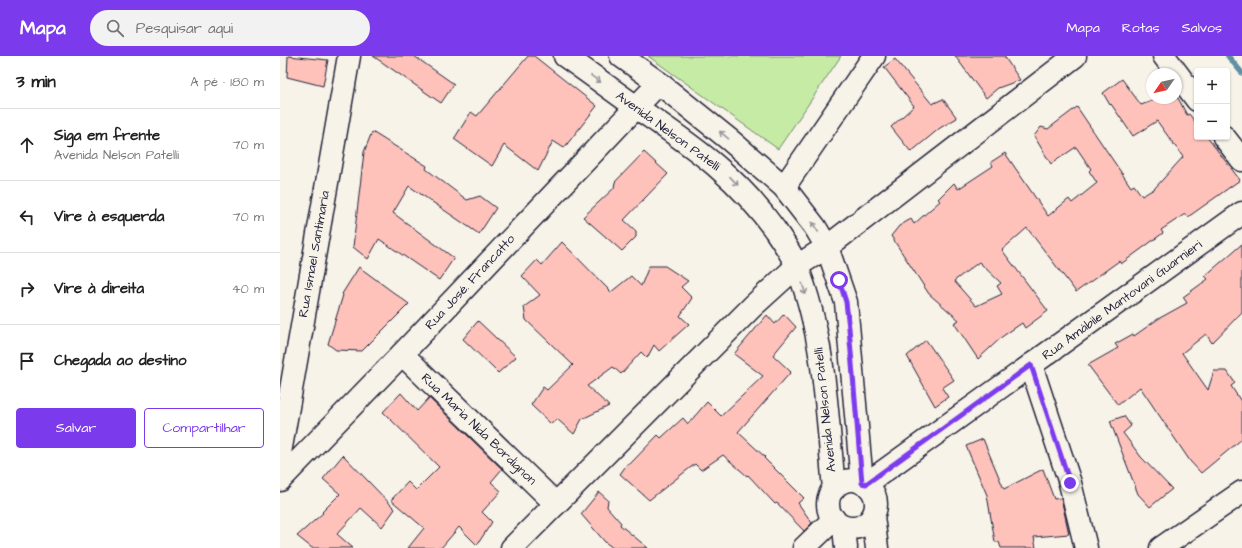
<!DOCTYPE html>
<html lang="pt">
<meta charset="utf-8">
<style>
:root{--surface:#fff;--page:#f2f2f2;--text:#222;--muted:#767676;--line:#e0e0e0;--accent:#7c3aed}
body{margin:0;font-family:"Architects Daughter",sans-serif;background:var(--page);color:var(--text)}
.controls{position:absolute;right:12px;top:12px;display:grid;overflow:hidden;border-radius:4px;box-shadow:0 1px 3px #0004}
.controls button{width:36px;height:36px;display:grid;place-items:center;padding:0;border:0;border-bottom:1px solid var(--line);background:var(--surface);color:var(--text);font:20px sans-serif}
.compass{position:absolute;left:866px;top:12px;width:36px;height:36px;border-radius:50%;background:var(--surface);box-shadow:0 1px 3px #0004;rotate:236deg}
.stop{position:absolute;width:12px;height:12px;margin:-9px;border:3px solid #7c3aed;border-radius:50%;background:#fff}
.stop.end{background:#7c3aed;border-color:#fff;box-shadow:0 1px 4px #0008}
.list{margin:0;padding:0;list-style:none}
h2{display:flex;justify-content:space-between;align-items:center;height:52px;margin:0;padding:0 16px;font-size:17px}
h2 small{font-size:13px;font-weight:400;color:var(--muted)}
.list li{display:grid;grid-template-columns:26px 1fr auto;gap:12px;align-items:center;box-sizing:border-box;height:72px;padding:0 16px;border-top:1px solid var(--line)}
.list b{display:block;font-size:15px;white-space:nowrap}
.list p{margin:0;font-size:13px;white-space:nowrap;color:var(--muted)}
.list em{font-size:13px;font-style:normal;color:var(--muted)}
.actions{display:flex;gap:8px;padding:12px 16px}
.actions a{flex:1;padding:9px 0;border:1px solid var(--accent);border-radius:4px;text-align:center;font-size:14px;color:var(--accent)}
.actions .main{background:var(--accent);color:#fff}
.icon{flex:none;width:22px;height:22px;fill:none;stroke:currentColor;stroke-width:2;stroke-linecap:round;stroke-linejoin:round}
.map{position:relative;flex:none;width:962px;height:492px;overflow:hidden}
header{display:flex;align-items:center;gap:24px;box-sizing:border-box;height:56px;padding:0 20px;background:var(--accent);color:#fff}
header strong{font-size:19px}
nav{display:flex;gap:22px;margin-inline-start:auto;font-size:14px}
.search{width:280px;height:36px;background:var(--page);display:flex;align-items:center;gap:10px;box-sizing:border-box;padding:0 14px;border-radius:22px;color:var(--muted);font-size:15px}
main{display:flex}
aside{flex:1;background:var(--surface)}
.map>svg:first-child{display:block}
.green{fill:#c5eba5;stroke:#748670}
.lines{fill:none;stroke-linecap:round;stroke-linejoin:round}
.stream{stroke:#608ea3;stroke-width:5.5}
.building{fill:#fec2bb;stroke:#22223b;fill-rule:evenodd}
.minor-casing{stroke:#22223b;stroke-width:25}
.major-casing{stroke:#22223b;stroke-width:25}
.minor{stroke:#f7f3e8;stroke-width:22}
.major{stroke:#f7f3e8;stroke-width:22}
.oneway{stroke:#97959a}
.route{stroke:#7c3aed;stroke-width:5}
.labels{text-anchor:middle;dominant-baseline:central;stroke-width:3;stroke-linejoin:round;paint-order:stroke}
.street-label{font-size:13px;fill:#22223b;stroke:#f7f3e8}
</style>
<header>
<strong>Mapa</strong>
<div class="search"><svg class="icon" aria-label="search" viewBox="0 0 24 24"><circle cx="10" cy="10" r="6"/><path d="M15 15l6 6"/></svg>Pesquisar aqui</div>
<nav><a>Mapa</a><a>Rotas</a><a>Salvos</a></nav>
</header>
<main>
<aside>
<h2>3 min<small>A pé · 180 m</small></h2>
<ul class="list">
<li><svg class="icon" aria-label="ahead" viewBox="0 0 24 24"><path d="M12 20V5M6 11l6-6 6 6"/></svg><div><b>Siga em frente</b><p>Avenida Nelson Patelli</p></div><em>70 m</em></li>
<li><svg class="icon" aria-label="left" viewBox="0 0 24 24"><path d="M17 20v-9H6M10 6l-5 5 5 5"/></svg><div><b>Vire à esquerda</b></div><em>70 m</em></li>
<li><svg class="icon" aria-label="right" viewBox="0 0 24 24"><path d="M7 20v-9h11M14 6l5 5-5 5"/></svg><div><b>Vire à direita</b></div><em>40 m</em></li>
<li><svg class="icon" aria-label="arrive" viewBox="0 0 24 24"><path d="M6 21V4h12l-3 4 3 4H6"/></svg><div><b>Chegada ao destino</b></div></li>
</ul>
<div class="actions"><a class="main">Salvar</a><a>Compartilhar</a></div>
</aside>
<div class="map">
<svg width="962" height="492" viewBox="0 0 962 492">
<rect width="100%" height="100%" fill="#f7f3e8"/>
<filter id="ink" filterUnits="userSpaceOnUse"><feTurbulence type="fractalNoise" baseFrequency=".025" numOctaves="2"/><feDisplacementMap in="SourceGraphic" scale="8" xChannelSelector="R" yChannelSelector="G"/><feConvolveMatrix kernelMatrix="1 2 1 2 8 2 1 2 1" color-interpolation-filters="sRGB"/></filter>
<g filter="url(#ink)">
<!-- green -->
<path class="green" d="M368,0H561L498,93Z"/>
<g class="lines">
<!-- stream -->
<path class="stream" d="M948,0L962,17"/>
</g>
<!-- building -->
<g class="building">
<path d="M8,0L48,4L43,30L7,21Z"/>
<path d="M93,0H134L174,28L161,47Z"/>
<path d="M248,0H254L317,50L284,92L273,85L258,115L224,89L212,110L174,83L191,56L197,60Z"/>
<path d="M675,0H724L740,24L718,32L706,42Z"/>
<path d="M615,3L652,48L663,43L677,62L660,72L631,96L611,71L634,50L604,11Z"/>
<path d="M842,23L861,49L880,42H898L907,59L909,58L917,68V81H927L960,124L908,161L905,158L881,174L883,177L841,208L839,205L796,236L747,172L722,194L768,255L745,272L742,267L723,280L698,303L674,267L679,264L649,238L611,180L619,170L631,163L634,168L660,145L658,143L674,127L678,133L713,110L711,106L725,97L768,160L789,143L792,147L817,127L809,115L811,113L796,91L771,108L754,80L761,71L768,73L797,51L851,131L854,129L862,140L874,133L903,101L877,65L853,80L831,48L830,49L823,37ZM699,206L721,227L717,230L722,238L696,250L674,225Z"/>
<path d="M92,76L147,110L146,113L187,144L200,140L216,152L199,178L129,130L113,157L174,202L159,224L99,183L88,203L73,191L84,96Z"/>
<path d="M364,96L388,118L344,164L356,175V181L342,195L303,161L334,132L335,126Z"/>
<path d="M282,186L331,236L351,220L361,230L369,210H385L408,225L401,231L412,242L400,260L409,268L379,295L374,289L367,302L361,296L341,318L333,311L307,330L329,350L302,363L294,378L277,363L271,368L251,349L263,331L267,334L293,309L246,264L244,251L260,239L242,220L257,204L262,209Z"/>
<path d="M962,188V256L932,287L926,278L902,297L928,334L934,315H947L955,327L951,330L962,347V383L921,417L910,405L860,331L838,349L808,309L838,292L835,288L853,278L854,280L878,263L907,247L903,241L928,223L925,220Z"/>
<path d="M79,211L129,248L82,295L56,294L48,288L63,239L62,238Z"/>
<path d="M504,258L516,271L493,299L511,316L458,376L485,401L484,402L524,442L518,447L532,467L524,475L497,447L495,448L468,419L467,420L443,399L421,414L415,408L369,444L340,418L348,407L350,408L378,379L381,382L403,362L408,368L427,346L441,360L483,320L454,298L487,259L495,268Z"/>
<path d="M198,265L236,301L218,317L183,283Z"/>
<path d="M646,284L674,324L662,332L668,341L655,350L627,300Z"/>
<path d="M121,337L137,355L149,342L222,413L211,426L221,435L202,456L212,466L197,489L179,471L161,492H128L144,472L111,444L128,426L136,434L159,411L103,356Z"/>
<path d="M844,360L851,370L843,377L861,401L892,433L870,451L858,438L830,365Z"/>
<path d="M703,383L724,433L763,413L774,443L781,442L789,478L754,481L756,492H721L719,486H715L707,439L686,390Z"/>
<path d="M63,399L115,453L102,471L81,452L57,478L73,492H32L17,480L43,457L42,456L60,438L43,423Z"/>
<path d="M319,436L328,444L327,451L341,467L340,469L368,492H333L325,486L301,458Z"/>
</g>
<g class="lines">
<defs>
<g id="minor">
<path d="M285,0C312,19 339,39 366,58C417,93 458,122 495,174C503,186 512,198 517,211C545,281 547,359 554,433"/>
<path d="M341,0L379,27L451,85L504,131L535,171L547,191L566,246L582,427"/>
<path d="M504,131L594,0"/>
<path d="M122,298L276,448"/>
<path d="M751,309L790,427L806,492"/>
<path d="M0,397L69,0"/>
<path d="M0,424L122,298L379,27"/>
<circle cx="572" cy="448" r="24"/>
<path d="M586,428L962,157"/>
<path d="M593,460L597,492"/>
<path d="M564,471L566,492"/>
<path d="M232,492L473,250L517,210L547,191L795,0"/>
<path d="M524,492L554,463"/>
<path d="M881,492L962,436"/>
</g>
<g id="major">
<path d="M884,0L917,44"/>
<path d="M944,81L962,104"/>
</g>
</defs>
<!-- minor casing -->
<use href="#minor" class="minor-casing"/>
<!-- major casing -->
<use href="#major" class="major-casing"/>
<!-- minor -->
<use href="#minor" class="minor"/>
<!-- major -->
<use href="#major" class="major"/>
</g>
<!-- one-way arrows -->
<defs><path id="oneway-shaft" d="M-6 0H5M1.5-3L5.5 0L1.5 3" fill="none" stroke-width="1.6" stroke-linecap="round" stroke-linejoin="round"/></defs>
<g class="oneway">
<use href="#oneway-shaft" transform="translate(316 23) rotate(35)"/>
<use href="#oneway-shaft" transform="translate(444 79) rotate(-141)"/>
<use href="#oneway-shaft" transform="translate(454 125) rotate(47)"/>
<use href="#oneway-shaft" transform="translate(535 171) rotate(-123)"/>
<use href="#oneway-shaft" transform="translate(524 233) rotate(73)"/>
</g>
</g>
<g class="lines" filter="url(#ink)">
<!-- route -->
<path class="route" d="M559,224L566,246L569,272L582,427L586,428L751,309L790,427"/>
</g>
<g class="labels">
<!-- street labels -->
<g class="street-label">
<text transform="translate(388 75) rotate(36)">Avenida Nelson Patelli</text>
<text transform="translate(34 198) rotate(-80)">Rua Ismael Santimaria</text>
<text transform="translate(190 226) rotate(-47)">Rua José. Francatto</text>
<text transform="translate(842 244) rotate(-36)">Rua Amábile Mantovani Guarnieri</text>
<text transform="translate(545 354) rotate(-96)">Avenida Nelson Patelli</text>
<text transform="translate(199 373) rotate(44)">Rua Maria Nida Bordignon</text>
</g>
</g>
</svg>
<div class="controls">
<button>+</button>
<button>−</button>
</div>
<svg class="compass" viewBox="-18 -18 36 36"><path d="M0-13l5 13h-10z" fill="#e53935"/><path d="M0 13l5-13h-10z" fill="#767676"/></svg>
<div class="stop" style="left:559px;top:224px"></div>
<div class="stop end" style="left:790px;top:427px"></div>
</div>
</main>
